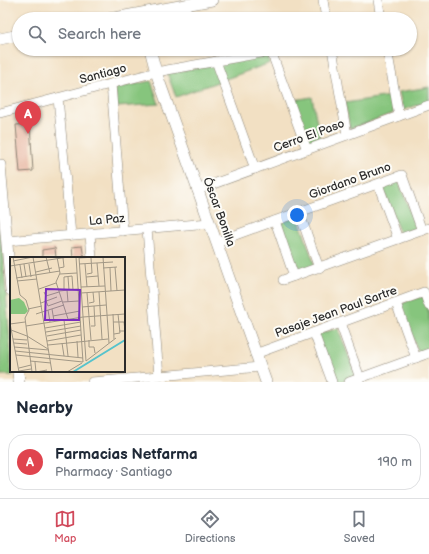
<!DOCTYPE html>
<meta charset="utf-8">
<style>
:root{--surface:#fff;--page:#f2f2f3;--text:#1f2937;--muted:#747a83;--line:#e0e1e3;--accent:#d1495b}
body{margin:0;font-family:"Balsamiq Sans",sans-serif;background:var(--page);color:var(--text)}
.you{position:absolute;left:297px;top:215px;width:14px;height:14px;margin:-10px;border:3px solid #fff;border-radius:50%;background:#1a73e8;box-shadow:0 0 0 6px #1a73e833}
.badge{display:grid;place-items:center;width:26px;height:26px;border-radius:50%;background:var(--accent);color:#fff;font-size:13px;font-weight:700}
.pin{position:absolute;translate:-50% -33px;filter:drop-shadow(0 1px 2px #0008)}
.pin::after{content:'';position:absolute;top:21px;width:14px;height:12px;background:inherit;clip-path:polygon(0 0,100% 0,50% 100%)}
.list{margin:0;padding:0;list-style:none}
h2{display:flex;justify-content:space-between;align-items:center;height:52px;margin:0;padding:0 16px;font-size:17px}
h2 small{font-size:13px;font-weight:400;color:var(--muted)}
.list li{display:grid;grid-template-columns:26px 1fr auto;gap:12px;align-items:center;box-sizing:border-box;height:56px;margin:0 8px 8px;padding:0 8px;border:1px solid var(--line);border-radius:16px}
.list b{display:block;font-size:15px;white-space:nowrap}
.list p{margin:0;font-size:13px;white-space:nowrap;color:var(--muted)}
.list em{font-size:13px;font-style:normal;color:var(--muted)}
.icon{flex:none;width:22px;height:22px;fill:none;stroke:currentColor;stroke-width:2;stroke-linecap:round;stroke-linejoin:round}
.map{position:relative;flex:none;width:429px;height:382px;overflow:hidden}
.search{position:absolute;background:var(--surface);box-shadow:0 1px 3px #0004;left:12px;right:12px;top:12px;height:44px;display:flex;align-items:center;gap:10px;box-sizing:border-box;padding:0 14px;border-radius:22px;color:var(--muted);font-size:15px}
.sheet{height:116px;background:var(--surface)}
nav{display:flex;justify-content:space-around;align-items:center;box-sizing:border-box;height:56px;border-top:1px solid var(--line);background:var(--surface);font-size:11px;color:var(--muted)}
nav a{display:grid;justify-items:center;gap:2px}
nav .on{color:var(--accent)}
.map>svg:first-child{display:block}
.green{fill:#86c57d;stroke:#587854}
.building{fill:#e7b49e}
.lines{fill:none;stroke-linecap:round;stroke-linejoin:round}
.minor-casing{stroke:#8e8677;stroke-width:10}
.tertiary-casing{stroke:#8e8677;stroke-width:12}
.minor{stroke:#fff;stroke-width:9}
.tertiary{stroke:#fff;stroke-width:11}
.labels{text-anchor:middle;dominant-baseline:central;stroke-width:4;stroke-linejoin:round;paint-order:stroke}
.street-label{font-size:12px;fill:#2b2b2b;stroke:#fdfcf7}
.inset-river{fill:none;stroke:#56c3cc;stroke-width:2}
.inset-road{fill:none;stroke:#a29886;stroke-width:1}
.view{fill:#7b2cbf;fill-opacity:0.15;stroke:#7b2cbf;stroke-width:2}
.inset-edge{fill:none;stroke:#2b2b2b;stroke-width:2}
</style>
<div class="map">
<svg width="429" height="382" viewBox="0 0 429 382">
<rect width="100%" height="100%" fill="#fdfcf7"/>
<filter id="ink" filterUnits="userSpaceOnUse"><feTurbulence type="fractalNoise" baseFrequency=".025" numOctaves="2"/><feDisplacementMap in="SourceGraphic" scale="8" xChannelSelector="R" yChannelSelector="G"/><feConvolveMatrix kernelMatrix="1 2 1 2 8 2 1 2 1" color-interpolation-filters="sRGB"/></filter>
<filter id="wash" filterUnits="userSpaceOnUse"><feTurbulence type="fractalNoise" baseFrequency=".012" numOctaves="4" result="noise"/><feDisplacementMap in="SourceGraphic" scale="16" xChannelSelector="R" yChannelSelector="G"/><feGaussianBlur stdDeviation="0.9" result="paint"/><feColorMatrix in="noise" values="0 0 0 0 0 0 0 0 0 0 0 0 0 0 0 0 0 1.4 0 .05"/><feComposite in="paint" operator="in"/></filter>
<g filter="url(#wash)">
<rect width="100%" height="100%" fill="#f2e0c3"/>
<!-- green -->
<g class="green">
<path d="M267,55L270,63L176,97L167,73Z"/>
<path d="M151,81L159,104L117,107L115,88Z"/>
<path d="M429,87V101L403,110L399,92Z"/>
<path d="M390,96L394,113L350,129L345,103Z"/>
<path d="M312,97L320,139L308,144L294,100Z"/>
<path d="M398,179L416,228L400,234L382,186Z"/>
<path d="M294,217L299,220L314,263L313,266L299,271L297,269L281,225V223Z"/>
<path d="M0,221L11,353V371H12L13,375H0Z"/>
<path d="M423,296L429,313V350L421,353L417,350L402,307L403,303Z"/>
<path d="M338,328L356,376L340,382H335L317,335Z"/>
</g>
<g id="blocks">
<!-- building -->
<g class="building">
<path d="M30,124L33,171L20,172L16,125Z"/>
<path d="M82,246L84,258H73L72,247Z"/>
<path d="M55,248L56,258H42V250Z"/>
</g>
</g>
</g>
<g filter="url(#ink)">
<use href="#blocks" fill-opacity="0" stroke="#8e8677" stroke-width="1"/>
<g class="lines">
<defs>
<g id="minor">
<path d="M323,0L326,19"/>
<path d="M378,0L381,19"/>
<path d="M332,49L347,135"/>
<path d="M387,49L399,116"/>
<path d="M271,51L307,150"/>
<path d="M216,61L255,169"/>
<path d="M111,84L123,231"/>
<path d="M58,98L71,235"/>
<path d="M0,113L156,72L284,49"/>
<path d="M378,184L398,239"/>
<path d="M197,190L429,105"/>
<path d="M299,212L319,268"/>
<path d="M275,221L294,276"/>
<path d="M147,229L159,376"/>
<path d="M90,234L92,258"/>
<path d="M7,241L209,223"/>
<path d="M216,242L402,175L422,231"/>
<path d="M283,280L429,228"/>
<path d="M396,303L416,358"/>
<path d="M340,323L360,378"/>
<path d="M314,333L332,382"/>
<path d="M255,354L424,292L429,306"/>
<path d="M92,382L260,367"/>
<path d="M349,382L429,353"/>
</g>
<g id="tertiary">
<path d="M109,19L212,0"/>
<path d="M0,39L19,35"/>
<path d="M150,49L156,72L266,382"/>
<path d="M0,165L11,290"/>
<path d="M18,371L19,382"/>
</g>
</defs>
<!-- minor casing -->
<use href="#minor" class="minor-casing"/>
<!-- tertiary casing -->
<use href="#tertiary" class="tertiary-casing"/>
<!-- minor -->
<use href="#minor" class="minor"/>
<!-- tertiary -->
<use href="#tertiary" class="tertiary"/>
</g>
</g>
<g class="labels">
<!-- street labels -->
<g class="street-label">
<text transform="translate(103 74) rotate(-15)">Santiago</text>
<text transform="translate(309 136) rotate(-20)">Cerro El Paso</text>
<text transform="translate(350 181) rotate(-20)">Giordano Bruno</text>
<text transform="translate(219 212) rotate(70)">Óscar Bonilla</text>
<text transform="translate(107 220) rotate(-5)">La Paz</text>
<text transform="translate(336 312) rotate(-20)">Pasaje Jean Paul Sartre</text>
</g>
</g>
<!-- overview -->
<g transform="translate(10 257)">
<rect width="115" height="115" fill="#f2e0c3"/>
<path d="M9,41L14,45L18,54L15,57H0V43Z" fill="#86c57d"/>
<path class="inset-river" d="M63,115L115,83"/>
<path class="inset-road" d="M3,0L10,38L16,43L19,53L15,61L22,115M23,0L42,115M36,0L40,16M47,0L50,16L46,25L58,62M66,0L73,105M69,0L76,104M93,0L99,86M69,1L86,0M3,4L23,0M87,6L89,29M14,7L16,20M19,7L21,20M69,7L103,5M75,7L77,30M10,8L12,21M0,9L58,0M105,10L107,34M49,11L54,10L53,1M93,11L107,10M100,11L101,34M26,15L42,11M50,17L67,16M77,17L82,16L81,1M62,19L63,33M58,20L59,33M76,20L88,19M6,21L50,14M7,24L27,22M71,30L95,29M29,32L46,26M54,33V20L62,19M57,33L58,45M49,34L69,32M34,35L36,39L49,35M89,35L92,82M71,36L115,33M77,36L81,83M36,44L38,49L52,44M53,45L69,44M31,46L47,40M79,46L84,45L83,35M72,50L96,48M18,52L32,49M42,52L44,64M38,53L40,65M26,57L54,48M103,57L104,82M43,59L70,54M54,63L58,99M103,65H114L115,74H109M0,66L9,115M0,67L15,65M16,69L73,60L115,57M81,69H85L84,49M35,71L71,65M1,73L17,79L38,92M36,75L71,69M104,77L110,76L108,57M37,79L71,73M3,82L17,83M79,83V90H84L85,96M37,84L71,78M67,84L68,100M4,86L17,87M52,86L54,99M38,88L98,82M4,90L39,93M5,94L73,101M6,98L73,105M20,104L41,106M76,104L106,81M25,105L26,115L37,113M9,111L21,108M9,114L21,112M57,115L72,106"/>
<path class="view" d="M36,32L70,33L69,63H35Z"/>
<rect width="115" height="115" class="inset-edge"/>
</g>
</svg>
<div class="you"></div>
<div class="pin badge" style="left:28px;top:134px;background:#e0444e">A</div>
<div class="search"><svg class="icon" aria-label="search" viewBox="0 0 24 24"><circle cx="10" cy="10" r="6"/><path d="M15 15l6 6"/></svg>Search here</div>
</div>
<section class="sheet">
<h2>Nearby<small></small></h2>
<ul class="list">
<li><span class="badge" style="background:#e0444e">A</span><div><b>Farmacias Netfarma</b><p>Pharmacy · Santiago</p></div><em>190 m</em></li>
</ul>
</section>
<nav>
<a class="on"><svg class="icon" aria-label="map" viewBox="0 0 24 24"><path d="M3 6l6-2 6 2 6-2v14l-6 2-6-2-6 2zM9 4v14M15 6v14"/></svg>Map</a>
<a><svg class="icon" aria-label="directions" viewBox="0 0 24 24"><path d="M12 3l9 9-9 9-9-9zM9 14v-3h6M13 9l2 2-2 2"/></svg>Directions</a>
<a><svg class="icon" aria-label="saved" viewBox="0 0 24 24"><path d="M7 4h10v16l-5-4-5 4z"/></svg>Saved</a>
</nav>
